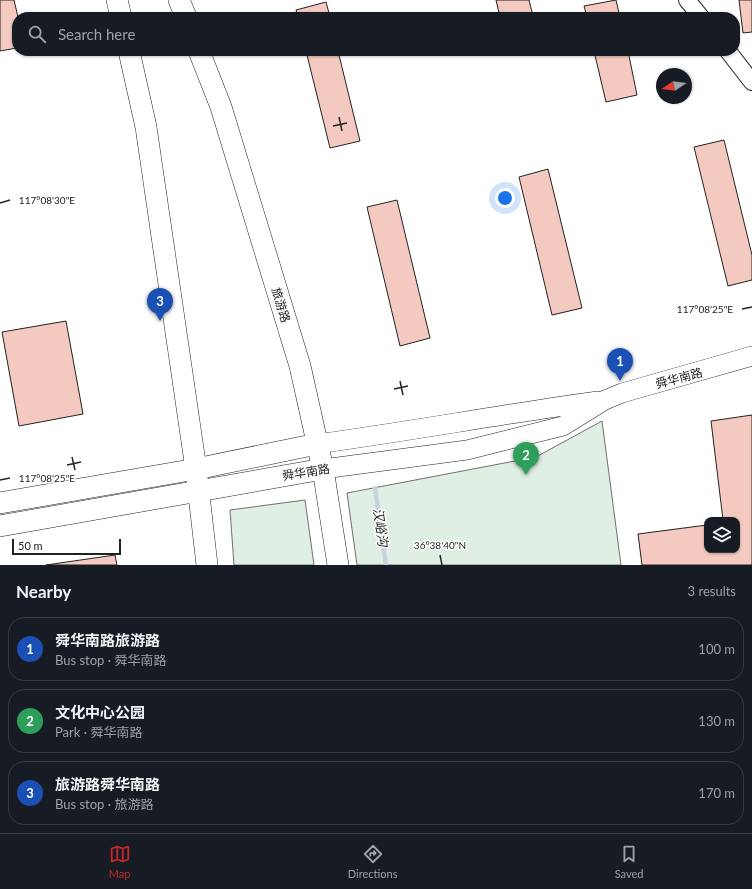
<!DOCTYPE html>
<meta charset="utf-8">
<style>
:root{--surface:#171b24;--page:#242831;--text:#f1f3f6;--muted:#9ea1a6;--line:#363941;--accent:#c62828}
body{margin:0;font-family:Lato,"Noto Sans SC",sans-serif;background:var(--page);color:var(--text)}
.controls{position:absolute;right:12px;bottom:12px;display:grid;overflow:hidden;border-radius:8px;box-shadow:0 1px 3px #0004}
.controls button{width:36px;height:36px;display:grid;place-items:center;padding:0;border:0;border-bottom:1px solid var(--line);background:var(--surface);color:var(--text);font:20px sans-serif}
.compass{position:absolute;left:656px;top:68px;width:36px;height:36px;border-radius:50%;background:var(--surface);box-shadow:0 1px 3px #0004;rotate:257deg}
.scale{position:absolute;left:12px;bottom:10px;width:109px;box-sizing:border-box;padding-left:4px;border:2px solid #222;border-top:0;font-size:11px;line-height:14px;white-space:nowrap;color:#222;-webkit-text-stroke:3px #fff;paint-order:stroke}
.you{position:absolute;left:505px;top:198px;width:14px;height:14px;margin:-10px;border:3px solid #fff;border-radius:50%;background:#1a73e8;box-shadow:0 0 0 6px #1a73e833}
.badge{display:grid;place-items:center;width:26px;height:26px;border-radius:50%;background:var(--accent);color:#fff;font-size:13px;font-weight:700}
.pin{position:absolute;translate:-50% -33px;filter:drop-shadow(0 1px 2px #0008)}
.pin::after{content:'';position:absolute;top:21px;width:14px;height:12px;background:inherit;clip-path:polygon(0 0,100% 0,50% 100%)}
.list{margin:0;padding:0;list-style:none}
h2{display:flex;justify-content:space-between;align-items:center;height:52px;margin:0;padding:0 16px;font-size:17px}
h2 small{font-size:13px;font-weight:400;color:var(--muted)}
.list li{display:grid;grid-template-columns:26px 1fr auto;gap:12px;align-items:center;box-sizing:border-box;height:64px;margin:0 8px 8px;padding:0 8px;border:1px solid var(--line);border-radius:16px}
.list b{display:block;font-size:15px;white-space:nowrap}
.list p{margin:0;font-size:13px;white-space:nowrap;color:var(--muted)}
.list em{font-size:13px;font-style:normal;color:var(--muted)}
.icon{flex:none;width:22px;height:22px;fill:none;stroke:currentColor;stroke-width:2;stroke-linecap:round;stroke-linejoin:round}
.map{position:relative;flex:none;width:752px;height:565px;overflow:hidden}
.search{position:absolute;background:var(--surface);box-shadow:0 1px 3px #0004;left:12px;right:12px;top:12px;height:44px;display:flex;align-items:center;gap:10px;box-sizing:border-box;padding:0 14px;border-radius:16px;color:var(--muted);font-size:15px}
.sheet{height:268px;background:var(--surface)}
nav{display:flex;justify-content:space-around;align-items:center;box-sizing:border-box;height:56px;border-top:1px solid var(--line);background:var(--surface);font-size:11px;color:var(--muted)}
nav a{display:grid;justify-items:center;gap:2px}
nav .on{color:var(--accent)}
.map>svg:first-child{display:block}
.green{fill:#e0efe3;stroke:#6f6f6f}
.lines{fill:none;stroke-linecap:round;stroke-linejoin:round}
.stream{stroke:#c7d3dd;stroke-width:4.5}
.building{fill:#f3c9c0;stroke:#222}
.tertiary-casing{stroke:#222;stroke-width:18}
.secondary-casing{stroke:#222;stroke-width:20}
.primary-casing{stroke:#222;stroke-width:22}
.tertiary{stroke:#fff;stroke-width:16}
.secondary{stroke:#fff;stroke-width:19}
.primary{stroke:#fff;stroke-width:21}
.ticks{fill:none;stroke:#222;stroke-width:1.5}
.labels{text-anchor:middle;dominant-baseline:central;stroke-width:3;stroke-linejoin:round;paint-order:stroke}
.street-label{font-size:12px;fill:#222;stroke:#fff}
.water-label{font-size:13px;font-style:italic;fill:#222;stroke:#fff}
.ticks-label{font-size:10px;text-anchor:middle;fill:#222;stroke:#fff;stroke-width:3;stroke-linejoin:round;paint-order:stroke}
</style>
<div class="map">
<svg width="752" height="565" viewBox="0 0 752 565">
<rect width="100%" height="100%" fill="#fff"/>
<!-- green -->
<g class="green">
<path d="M602,421L621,565H357L347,493L536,457Z"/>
<path d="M305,500L314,565H234L230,510Z"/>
</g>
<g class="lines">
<!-- stream -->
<path class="stream" d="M375,488L386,565"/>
</g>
<!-- building -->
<g class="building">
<path d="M0,0H14L18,17H17V48L0,51Z"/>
<path d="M496,0H529L533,16L500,17Z"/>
<path d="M616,0L620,17H587L584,6Z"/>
<path d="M739,0H752V32L743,33Z"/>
<path d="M326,2L330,17H298L296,10Z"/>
<path d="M306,51H338L360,141L330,148Z"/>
<path d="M594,51H628L637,95L606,102Z"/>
<path d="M724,140L752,255V280L728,286L694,147Z"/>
<path d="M548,169L582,308L552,315L519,177Z"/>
<path d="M397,200L430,338L400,346L367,207Z"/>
<path d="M66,321L83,414L19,426L2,332Z"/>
<path d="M752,415V565H642L638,534L707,525V550H737V520H723L711,421Z"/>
<path d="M115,555L117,565H46Z"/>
</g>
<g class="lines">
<defs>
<g id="tertiary">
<path d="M687,0L701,17"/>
<path d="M728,51L752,82"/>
</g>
<g id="secondary">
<path d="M317,444C411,431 504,414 598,401"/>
<path d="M323,469L467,450L563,426L605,400L622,393L752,356"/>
</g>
<g id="primary">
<path d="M117,0L121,17"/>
<path d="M179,0L186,17"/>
<path d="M129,51L146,127L196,469L207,565"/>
<path d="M199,51L221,107L300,366L323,469L338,565"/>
<path d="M0,503L196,469L317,444"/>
<path d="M0,526L323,469"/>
</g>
</defs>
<!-- tertiary casing -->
<use href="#tertiary" class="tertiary-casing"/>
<!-- secondary casing -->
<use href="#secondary" class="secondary-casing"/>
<!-- primary casing -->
<use href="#primary" class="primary-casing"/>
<!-- tertiary -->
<use href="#tertiary" class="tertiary"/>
<!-- secondary -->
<use href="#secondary" class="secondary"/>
<!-- primary -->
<use href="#primary" class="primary"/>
</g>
<!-- ticks -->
<path class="ticks" d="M339,117L342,131M333,126L347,123M0,203L10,200M742,309L752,307M400,381L403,395M394,389L408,386M72,457L75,470M67,465L81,462M0,480L10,478M440,555L442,565"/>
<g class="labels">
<!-- street labels -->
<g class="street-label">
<text transform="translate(281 305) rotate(73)">旅游路</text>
<text transform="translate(679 378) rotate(-15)">舜华南路</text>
<text transform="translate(306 472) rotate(-9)">舜华南路</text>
</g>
<!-- water labels -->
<g class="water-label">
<text transform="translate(381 527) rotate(82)">汉峪沟</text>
</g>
</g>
<g class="ticks-label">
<text x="47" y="204">117°08'30"E</text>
<text x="705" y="313">117°08'25"E</text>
<text x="47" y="482">117°08'25"E</text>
<text x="440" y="549">36°38'40"N</text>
</g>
</svg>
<div class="controls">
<button><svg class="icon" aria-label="layers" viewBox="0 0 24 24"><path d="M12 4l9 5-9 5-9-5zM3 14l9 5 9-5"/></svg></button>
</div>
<svg class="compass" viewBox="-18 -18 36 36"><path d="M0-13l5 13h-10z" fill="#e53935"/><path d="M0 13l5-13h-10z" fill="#9ea1a6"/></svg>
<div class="scale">50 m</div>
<div class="you"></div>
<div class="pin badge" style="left:620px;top:381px;background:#1a4fb4">1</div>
<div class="pin badge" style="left:526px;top:475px;background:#2e9e5b">2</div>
<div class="pin badge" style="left:160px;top:321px;background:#1a4fb4">3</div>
<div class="search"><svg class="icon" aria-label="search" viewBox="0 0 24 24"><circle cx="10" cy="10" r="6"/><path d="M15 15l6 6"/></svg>Search here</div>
</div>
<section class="sheet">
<h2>Nearby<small>3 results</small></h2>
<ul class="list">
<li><span class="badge" style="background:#1a4fb4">1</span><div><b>舜华南路旅游路</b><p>Bus stop · 舜华南路</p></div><em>100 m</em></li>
<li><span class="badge" style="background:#2e9e5b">2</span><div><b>文化中心公园</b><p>Park · 舜华南路</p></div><em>130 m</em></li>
<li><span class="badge" style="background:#1a4fb4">3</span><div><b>旅游路舜华南路</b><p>Bus stop · 旅游路</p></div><em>170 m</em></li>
</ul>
</section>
<nav>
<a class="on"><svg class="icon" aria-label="map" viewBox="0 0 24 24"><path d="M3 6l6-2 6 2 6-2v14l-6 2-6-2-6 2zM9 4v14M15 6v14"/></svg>Map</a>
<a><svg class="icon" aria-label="directions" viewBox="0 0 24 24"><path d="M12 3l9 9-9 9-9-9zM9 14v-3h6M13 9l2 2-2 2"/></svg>Directions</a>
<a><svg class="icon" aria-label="saved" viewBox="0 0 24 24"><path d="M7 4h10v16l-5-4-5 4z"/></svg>Saved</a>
</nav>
